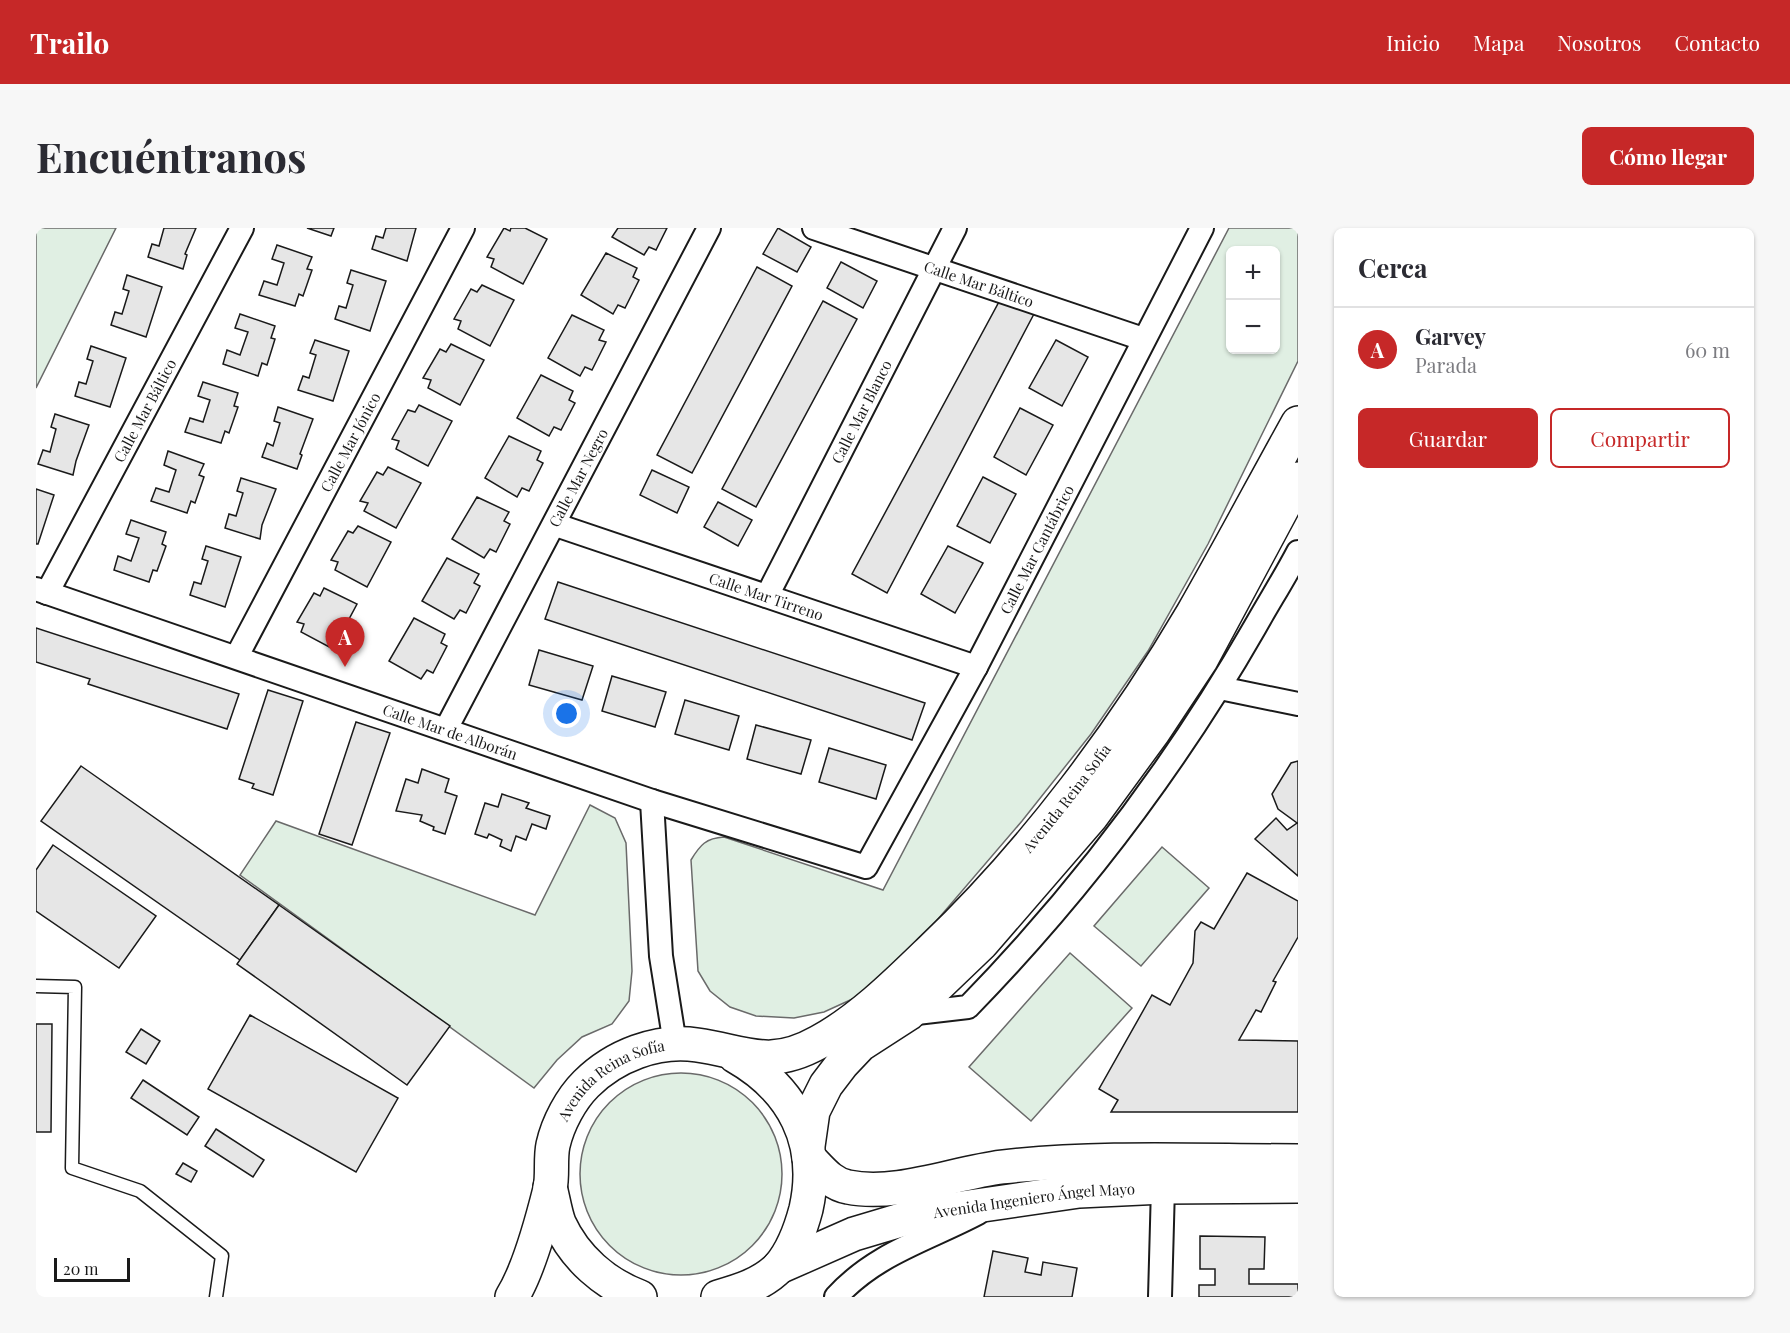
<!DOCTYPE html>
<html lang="es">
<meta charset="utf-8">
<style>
:root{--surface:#fff;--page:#f7f7f7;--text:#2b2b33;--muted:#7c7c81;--line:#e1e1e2;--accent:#c62828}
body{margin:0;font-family:"Playfair Display",serif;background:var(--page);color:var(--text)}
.controls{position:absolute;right:18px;top:18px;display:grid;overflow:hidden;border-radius:9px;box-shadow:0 2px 4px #0004}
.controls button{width:54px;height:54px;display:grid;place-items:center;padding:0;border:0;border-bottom:2px solid var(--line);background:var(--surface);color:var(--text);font:30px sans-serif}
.scale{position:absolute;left:18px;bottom:15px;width:76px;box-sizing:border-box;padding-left:6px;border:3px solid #1a1a1a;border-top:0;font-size:16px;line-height:21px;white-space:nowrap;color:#1a1a1a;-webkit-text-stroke:4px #fff;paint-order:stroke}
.you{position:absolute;left:531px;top:486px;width:21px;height:21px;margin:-15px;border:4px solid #fff;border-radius:50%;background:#1a73e8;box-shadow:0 0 0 9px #1a73e833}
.badge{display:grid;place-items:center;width:39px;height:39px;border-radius:50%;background:var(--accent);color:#fff;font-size:20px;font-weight:700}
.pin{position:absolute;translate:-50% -50px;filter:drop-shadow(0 2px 3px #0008)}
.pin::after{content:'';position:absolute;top:32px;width:21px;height:18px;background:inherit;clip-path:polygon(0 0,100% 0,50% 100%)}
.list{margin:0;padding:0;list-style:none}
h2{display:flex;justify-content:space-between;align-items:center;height:78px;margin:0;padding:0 24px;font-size:26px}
h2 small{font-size:20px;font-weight:400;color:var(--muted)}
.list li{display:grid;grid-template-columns:39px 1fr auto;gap:18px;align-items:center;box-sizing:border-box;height:84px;padding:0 24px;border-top:2px solid var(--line)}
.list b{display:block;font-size:22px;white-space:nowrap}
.list p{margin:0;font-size:20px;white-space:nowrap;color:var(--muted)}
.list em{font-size:20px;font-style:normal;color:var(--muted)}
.actions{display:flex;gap:12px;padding:18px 24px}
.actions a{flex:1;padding:14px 0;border:2px solid var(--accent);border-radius:9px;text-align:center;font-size:21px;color:var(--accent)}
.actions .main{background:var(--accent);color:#fff}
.map{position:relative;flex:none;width:1262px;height:1069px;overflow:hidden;border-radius:9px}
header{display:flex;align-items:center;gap:36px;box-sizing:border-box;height:84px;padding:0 30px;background:var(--accent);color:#fff}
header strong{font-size:28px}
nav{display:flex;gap:33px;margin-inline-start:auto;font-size:21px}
.intro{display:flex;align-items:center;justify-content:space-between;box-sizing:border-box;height:144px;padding:0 36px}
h1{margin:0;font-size:42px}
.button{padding:15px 27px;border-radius:9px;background:var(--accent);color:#fff;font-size:21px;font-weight:700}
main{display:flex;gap:36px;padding:0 36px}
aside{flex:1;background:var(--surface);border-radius:9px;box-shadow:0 2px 4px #0004}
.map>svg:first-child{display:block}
.green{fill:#e0efe3;stroke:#6a6a6a;stroke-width:1.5;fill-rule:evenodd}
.building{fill:#e6e6e6;stroke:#1a1a1a;stroke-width:1.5}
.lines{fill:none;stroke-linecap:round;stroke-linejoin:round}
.lane-casing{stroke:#1a1a1a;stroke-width:15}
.street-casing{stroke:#1a1a1a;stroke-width:26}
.primary-casing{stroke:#1a1a1a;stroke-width:36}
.lane{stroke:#fff;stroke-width:12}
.street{stroke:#fff;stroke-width:22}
.primary{stroke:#fff;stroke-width:33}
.labels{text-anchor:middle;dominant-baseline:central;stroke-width:4.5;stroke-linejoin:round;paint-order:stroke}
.street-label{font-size:15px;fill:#1a1a1a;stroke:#fff}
</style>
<header>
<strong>Trailo</strong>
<nav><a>Inicio</a><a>Mapa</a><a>Nosotros</a><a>Contacto</a></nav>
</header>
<div class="intro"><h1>Encuéntranos</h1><a class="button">Cómo llegar</a></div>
<main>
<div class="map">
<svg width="1262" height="1069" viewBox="0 0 1262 1069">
<rect width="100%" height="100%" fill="#fff"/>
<!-- green -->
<g class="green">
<path d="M0,0H80L0,160Z"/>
<path d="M1193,0H1262V133L1172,316L1112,423L1055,506L986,593L890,705L823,768L788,784L758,790L720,788L694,779L674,763L662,743L655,632C664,617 670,610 688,609L847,662ZM1194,22H1240V122H1194Z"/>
<path d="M554,577L579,590L590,615L596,743L593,773L576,796L546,809L521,832L498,860L204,647L240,593L499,687Z"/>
<path d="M1126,619L1173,660L1105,738L1058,698Z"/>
<path d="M1034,725L1096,780L995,893L933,839Z"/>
<circle cx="645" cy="946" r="101"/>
</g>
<!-- building -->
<g class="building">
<path d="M128,0H160L149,26L151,27L147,41L112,29L116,16L123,18Z"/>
<path d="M271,0H298L295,8Z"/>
<path d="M350,0H380L371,33L336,21L340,8L347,10Z"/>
<path d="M468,0L474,3L475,0H489L511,11L487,56L455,39L458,31L451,29Z"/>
<path d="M582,0H631L620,22L613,19L608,27L576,9Z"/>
<path d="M742,0L775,19L761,44L727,26Z"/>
<path d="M241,17L276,29L271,41L276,42L267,68L263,66L259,78L223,67L228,53L241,57L248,35L236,31Z"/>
<path d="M570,25L601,40L597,49L603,52L589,80L582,77L577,86L545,67Z"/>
<path d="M805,34L841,53L827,80L791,60Z"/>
<path d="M721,39L756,58L656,245L621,227Z"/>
<path d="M315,42L350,53L334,103L299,91L303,78L310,80L317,57L311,55Z"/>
<path d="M91,47L126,59L110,109L75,97L79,84L86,86L93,63L87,61Z"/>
<path d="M446,57L478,72L454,118L422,101L425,93L418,91L435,61L441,64Z"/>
<path d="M964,72L999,84L851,365L816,346Z"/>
<path d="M787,73L821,91L720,279L686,261Z"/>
<path d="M204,86L239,98L235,110L239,111L231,137L226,135L222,148L187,136L191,122L204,127L212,104L199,100Z"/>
<path d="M536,87L568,102L563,112L570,114L556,142L549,139L544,148L512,130Z"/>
<path d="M279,112L313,123L297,173L262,162L267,148L273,150L280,127L274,125Z"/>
<path d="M1020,112L1052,129L1026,178L993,160Z"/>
<path d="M415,116L448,132L424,177L392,160L395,152L387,150L404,121L410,124Z"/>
<path d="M55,118L90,130L74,179L39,168L43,154L50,156L57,133L51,131Z"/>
<path d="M505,147L537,163L533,172L539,175L525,202L518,199L513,208L481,190Z"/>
<path d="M167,154L202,165L198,178L202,179L193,205L189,203L185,215L149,204L154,190L167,194L174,172L162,168Z"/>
<path d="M383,177L416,193L392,238L360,221L363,213L356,211L372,182L379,184Z"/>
<path d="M242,179L277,191L264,226L266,227L261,241L226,229L231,215L237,218L244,195L238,193Z"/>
<path d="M984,180L1017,197L990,247L958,229Z"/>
<path d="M19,186L53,197L40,233L37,247L2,236L7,222L14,224L20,201L15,199Z"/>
<path d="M473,208L505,223L501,232L507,235L493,263L486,260L481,269L449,250Z"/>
<path d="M132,223L168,236L163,247L168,249L159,275L155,273L151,285L115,273L120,260L133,264L140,242L128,237Z"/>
<path d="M352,239L385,255L360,300L328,283L332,275L324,273L341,244L347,247Z"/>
<path d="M616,242L653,259L641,285L604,267Z"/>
<path d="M947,249L980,266L954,315L921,298Z"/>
<path d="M205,250L240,261L226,297L224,311L189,300L193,286L200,288L207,265L201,263Z"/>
<path d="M0,261L18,267L2,316H0Z"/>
<path d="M441,269L473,284L468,293L474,296L460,324L454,321L448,330L416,311Z"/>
<path d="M682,274L716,292L702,318L668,299Z"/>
<path d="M95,292L130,304L126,316L130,318L121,343L117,342L113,354L78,342L82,328L95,333L103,310L90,306Z"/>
<path d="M322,298L355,314L331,359L299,342L302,334L295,332L312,303L317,305Z"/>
<path d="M170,318L205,329L189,379L154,367L158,354L165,356L172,333L166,331Z"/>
<path d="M912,318L947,335L919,385L885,366Z"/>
<path d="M411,330L443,346L438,355L444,358L430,385L424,382L418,391L386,373Z"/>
<path d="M522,354L889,475L876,512L509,391Z"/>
<path d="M288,360L321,376L297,421L265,404L268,396L261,394L278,365L284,368Z"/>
<path d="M378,390L409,406L405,415L411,418L397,445L391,442L385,451L353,433Z"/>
<path d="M0,400L203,466L191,501L52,456L54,451L0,434Z"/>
<path d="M503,422L557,438L546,472L493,457Z"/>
<path d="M576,448L630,464L619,499L566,483Z"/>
<path d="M232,462L267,473L237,567L216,560L218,556L203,551Z"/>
<path d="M649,472L703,488L693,522L639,506Z"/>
<path d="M320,494L354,505L316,617L283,606Z"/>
<path d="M720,497L775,512L765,546L711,531Z"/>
<path d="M793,520L850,537L840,571L783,554Z"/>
<path d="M1262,533V648L1219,611L1240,590L1251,602L1261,595L1242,581L1236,566L1255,535Z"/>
<path d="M45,538L243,677L204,732L5,593Z"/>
<path d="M386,541L413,551L409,564L421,568L409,606L397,602L398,599L384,593L386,587L360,583L370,551L382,555Z"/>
<path d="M466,566L493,575L490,580L514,588L510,601L496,596L490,612L480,608L475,623L464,618L466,612L453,606L451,610L439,606L449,575L462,579Z"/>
<path d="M17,617L120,688L83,740L0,683V642Z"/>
<path d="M1211,645L1262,673V709L1237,753L1240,754L1225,784L1220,782L1203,812L1262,813V884H1075L1082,872L1063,861L1116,767L1134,777L1157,735L1159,703L1165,694L1178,701Z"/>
<path d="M243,677L414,798L371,857L201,736Z"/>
<path d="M214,787L362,870L320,944L172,861Z"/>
<path d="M0,796H16L15,904H0Z"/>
<path d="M105,801L124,813L110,836L90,824Z"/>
<path d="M107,852L163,889L151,907L95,870Z"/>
<path d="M180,901L228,932L217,949L169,918Z"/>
<path d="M147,935L161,943L155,954L140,946Z"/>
<path d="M1164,1008L1229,1009L1228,1041H1213V1056H1262V1069H1163V1057H1179V1041H1164Z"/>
<path d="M957,1023L992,1030L989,1044L1005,1047L1007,1034L1041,1040L1036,1069H948Z"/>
</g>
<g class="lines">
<defs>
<path id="lane" d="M0,758L39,759L36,940L104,963L186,1028L180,1069"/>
<g id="street">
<path id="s1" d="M778,0L1107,111"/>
<path id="s2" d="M520,297L940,439"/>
<path id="s3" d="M0,361L616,573L830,639L940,439L1166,0"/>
<path id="s4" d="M11,365L206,0"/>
<path id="s5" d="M731,368L919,0"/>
<path id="s6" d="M201,428L427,0"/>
<path d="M1184,460L1262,476"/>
<path id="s7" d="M410,501L673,0"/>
<path d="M616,573L625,728L639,816"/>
<path d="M872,786L932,779C1043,665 1140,537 1219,399C1233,374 1249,349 1262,324"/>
<path d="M800,1069C840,1025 891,1012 942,985"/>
<path d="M1124,1069L1127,959"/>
</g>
<g id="primary">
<path d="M772,918L777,883L790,857L806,836L824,817L872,786L946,715L1055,589L1118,503L1165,432L1262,251"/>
<path d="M773,930C785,942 795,956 812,959C860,969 918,945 966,939C1063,928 1164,933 1262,933"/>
<path d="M514,959C517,970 519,984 523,995C539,1030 569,1056 604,1069"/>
<path id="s8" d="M743,1039L818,1006L885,986L1043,963L1127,959L1262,958"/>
<path id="s9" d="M476,1069C493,1042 506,993 514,961C517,947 514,931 517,917C522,895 535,871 550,856C578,828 621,811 661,817C710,824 733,842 783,814C825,791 862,754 896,721C997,625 1087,504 1157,385C1193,322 1227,258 1262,195"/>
<path d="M682,1069C703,1063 727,1056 743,1039C756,1024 765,1000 770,981C785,914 757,861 699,828"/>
</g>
</defs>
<!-- lane casing -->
<use href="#lane" class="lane-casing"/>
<!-- street casing -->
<use href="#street" class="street-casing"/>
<!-- primary casing -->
<use href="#primary" class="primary-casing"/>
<!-- lane -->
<use href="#lane" class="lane"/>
<!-- street -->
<use href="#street" class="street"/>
<!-- primary -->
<use href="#primary" class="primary"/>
</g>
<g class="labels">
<!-- street labels -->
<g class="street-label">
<text stroke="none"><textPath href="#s1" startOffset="174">Calle Mar Báltico</textPath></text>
<text stroke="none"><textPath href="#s4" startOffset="207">Calle Mar Báltico</textPath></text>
<text stroke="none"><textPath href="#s5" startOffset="207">Calle Mar Blanco</textPath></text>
<text stroke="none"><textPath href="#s6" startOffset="242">Calle Mar Jónico</textPath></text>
<text stroke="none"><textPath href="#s7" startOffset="284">Calle Mar Negro</textPath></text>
<text stroke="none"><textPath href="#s3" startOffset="1236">Calle Mar Cantábrico</textPath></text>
<text stroke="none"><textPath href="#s2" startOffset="222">Calle Mar Tirreno</textPath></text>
<text stroke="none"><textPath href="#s3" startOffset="438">Calle Mar de Alborán</textPath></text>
<text stroke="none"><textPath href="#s9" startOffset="826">Avenida Reina Sofía</textPath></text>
<text stroke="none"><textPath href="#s9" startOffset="252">Avenida Reina Sofía</textPath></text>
<text stroke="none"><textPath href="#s8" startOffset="266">Avenida Ingeniero Ángel Mayo</textPath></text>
</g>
</g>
</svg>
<div class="controls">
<button>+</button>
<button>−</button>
</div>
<div class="scale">20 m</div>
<div class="you"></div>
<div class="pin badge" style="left:309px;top:439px">A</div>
</div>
<aside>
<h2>Cerca<small></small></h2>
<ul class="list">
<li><span class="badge">A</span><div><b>Garvey</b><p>Parada</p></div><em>60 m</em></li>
</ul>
<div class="actions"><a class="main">Guardar</a><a>Compartir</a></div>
</aside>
</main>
